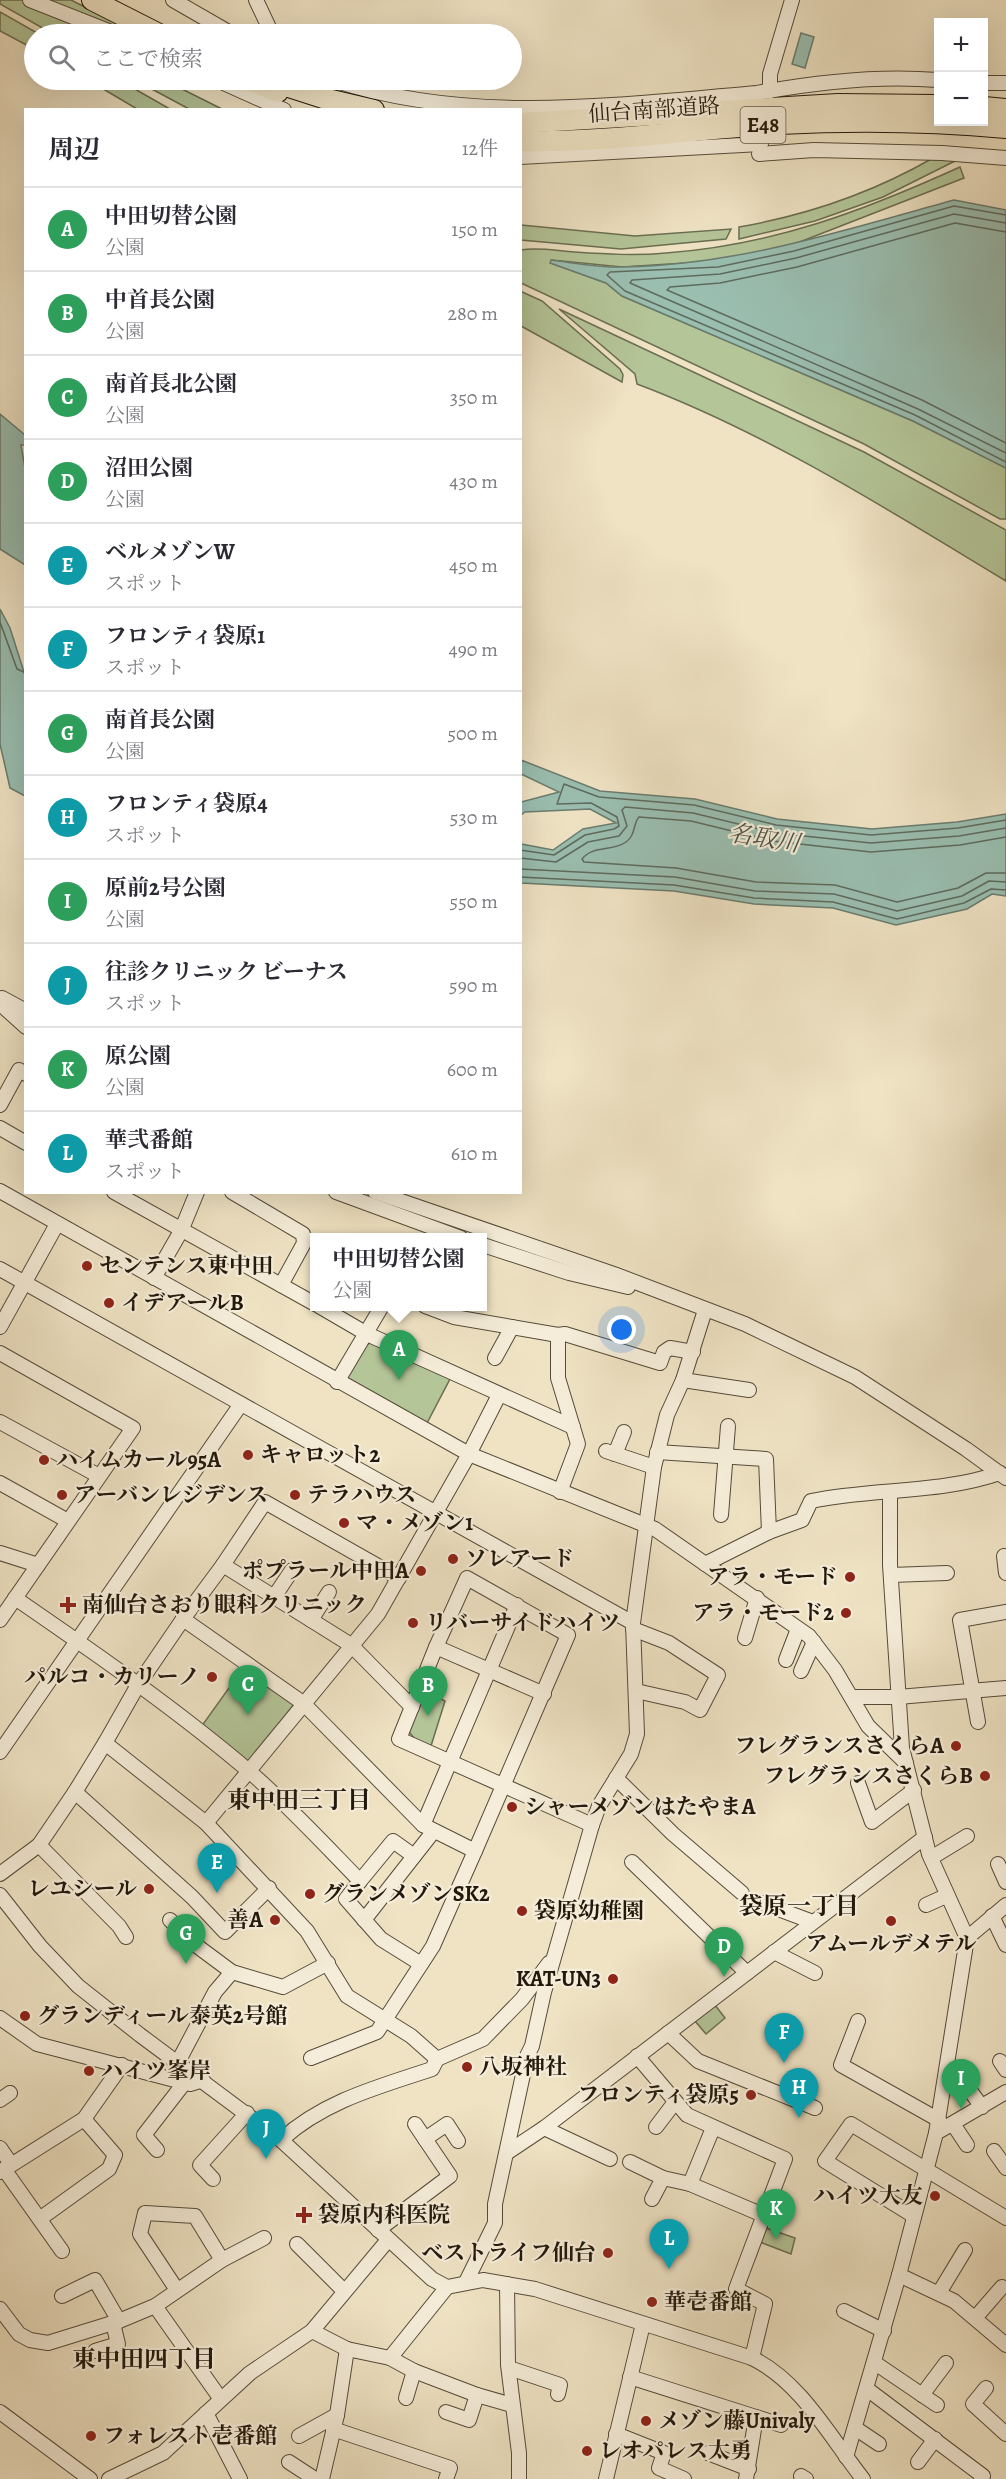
<!DOCTYPE html>
<html lang="ja">
<meta charset="utf-8">
<style>
:root{--surface:#fff;--page:#f2f2f3;--text:#2b2b33;--muted:#7c7c81;--line:#e1e1e2;--accent:#8f2418}
body{margin:0;font-family:Alegreya,"Noto Serif JP",serif;background:var(--page);color:var(--text)}
.controls{position:absolute;right:18px;top:18px;display:grid;overflow:hidden;border-radius:0px;box-shadow:0 6px 24px #0002}
.controls button{width:54px;height:54px;display:grid;place-items:center;padding:0;border:0;border-bottom:2px solid var(--line);background:var(--surface);color:var(--text);font:30px sans-serif}
.you{position:absolute;left:622px;top:1330px;width:21px;height:21px;margin:-15px;border:4px solid #fff;border-radius:50%;background:#1a73e8;box-shadow:0 0 0 9px #1a73e833}
.badge{display:grid;place-items:center;width:39px;height:39px;border-radius:50%;background:var(--accent);color:#fff;font-size:20px;font-weight:700}
.pin{position:absolute;translate:-50% -50px;filter:drop-shadow(0 2px 3px #0008)}
.pin::after{content:'';position:absolute;top:32px;width:21px;height:18px;background:inherit;clip-path:polygon(0 0,100% 0,50% 100%)}
.popup{position:absolute;left:310px;top:1233px;width:177px;height:78px;box-sizing:border-box;display:grid;place-content:center;border-radius:0px;background:var(--surface);filter:drop-shadow(0 2px 4px #0005);font-size:20px;white-space:nowrap;color:var(--muted)}
.popup b{font-size:22px;color:var(--text)}
.popup::after{content:'';position:absolute;left:50%;top:100%;margin-left:-12px;border:12px solid transparent;border-top-color:var(--surface)}
.list{margin:0;padding:0;list-style:none}
h2{display:flex;justify-content:space-between;align-items:center;height:78px;margin:0;padding:0 24px;font-size:26px}
h2 small{font-size:20px;font-weight:400;color:var(--muted)}
.list li{display:grid;grid-template-columns:39px 1fr auto;gap:18px;align-items:center;box-sizing:border-box;height:84px;padding:0 24px;border-top:2px solid var(--line)}
.list b{display:block;font-size:22px;white-space:nowrap}
.list p{margin:0;font-size:20px;white-space:nowrap;color:var(--muted)}
.list em{font-size:20px;font-style:normal;color:var(--muted)}
.icon{flex:none;width:33px;height:33px;fill:none;stroke:currentColor;stroke-width:2;stroke-linecap:round;stroke-linejoin:round}
.map{position:relative;flex:none;width:1006px;height:2479px;overflow:hidden}
.search{position:absolute;background:var(--surface);box-shadow:0 6px 24px #0002;left:24px;top:24px;width:498px;height:66px;display:flex;align-items:center;gap:15px;box-sizing:border-box;padding:0 21px;border-radius:33px;color:var(--muted);font-size:22px}
.panel{position:absolute;background:var(--surface);box-shadow:0 6px 24px #0002;left:24px;top:108px;width:498px;height:1086px;border-radius:0px}
.map>svg:first-child{display:block}
.green{fill:#b4c598;stroke:#6b6e52;stroke-width:1.5}
.water{fill:#9abeb0;stroke:#6a7c6e;stroke-width:1.5}
.lines{fill:none;stroke-linecap:round;stroke-linejoin:round}
.shore{stroke:#5e6b5e;stroke-width:1.5}
.minor-casing{stroke:#554b39;stroke-width:16}
.highway-casing{stroke:#22180b;stroke-width:22}
.minor{stroke:#f5edd9;stroke-width:14}
.highway{stroke:#efe3c4;stroke-width:20}
.poi-dot{fill:#8f2418;stroke:#f5edd9;stroke-width:2}
.labels{text-anchor:middle;dominant-baseline:central;stroke-width:4.5;stroke-linejoin:round;paint-order:stroke}
.shield{fill:#f5edd9;stroke:#615849;stroke-width:1.5}
.shield-label{font-size:21px;font-weight:bold;fill:#22180b}
.street-label{font-size:22px;fill:#22180b;stroke:#f5edd9}
.poi-label{font-size:22px;font-weight:bold;fill:#22180b;stroke:#f5edd9;text-anchor:start}
.water-label{font-size:24px;font-style:italic;fill:#4c5245;stroke:#f5edd9}
.neighbourhood-label{font-size:24px;font-weight:bold;fill:#22180b;stroke:#f5edd9}
</style>
<div class="map">
<svg width="1006" height="2479" viewBox="0 0 1006 2479">
<rect width="100%" height="100%" fill="#efe3c4"/>
<filter id="stains"><feTurbulence type="fractalNoise" baseFrequency=".00333" numOctaves="4"/><feColorMatrix values="0 0 0 0 .2 0 0 0 0 .09 0 0 0 0 .02 0 0 0 .5 -.17"/></filter>
<radialGradient id="worn" r=".72"><stop offset=".6" stop-color="#630" stop-opacity="0"/><stop offset="1" stop-color="#630" stop-opacity=".3"/></radialGradient>
<!-- green -->
<g class="green">
<path d="M0,0H24L107,34H53L0,4Z"/>
<path d="M40,0H71L139,34C110,34 68,11 40,0Z"/>
<path d="M0,12L39,34H34V49L0,31Z"/>
<path d="M88,80H119L170,109H137Z"/>
<path d="M135,80H164L222,109H189Z"/>
<path d="M933,158L959,159L883,197L815,221L739,239V227C808,215 872,193 933,158Z"/>
<path d="M960,167L964,178L792,245L717,261L622,267L552,260L551,263L606,283L622,296L913,421L1006,468V519H1000L864,444L521,283V250C538,247 557,251 575,252C605,254 635,256 666,253C774,245 863,211 960,167Z"/>
<path d="M521,225L635,236L731,229L726,239L621,249L521,240Z"/>
<path d="M520,291L542,301L620,369L623,375L622,382L521,326Z"/>
<path d="M559,309L864,452L1006,530V581C887,509 767,433 637,384L635,374Z"/>
<path d="M373,1342L451,1377L426,1425L352,1384L347,1376L365,1345Z"/>
<path d="M244,1667L295,1703L249,1764L201,1727Z"/>
<path d="M426,1690L445,1701L431,1746L416,1740L409,1732Z"/>
<path d="M715,2005L725,2018L706,2034L695,2021Z"/>
<path d="M763,2227L795,2238L791,2254L757,2241Z"/>
</g>
<!-- water -->
<g class="water">
<path d="M801,33L814,37L805,68L792,64Z"/>
<path d="M954,200L1006,210V468L913,421L622,296L606,283L550,263L551,260C575,263 600,268 624,267C738,265 845,230 954,200Z"/>
<path d="M0,414L25,435V445H21L26,474L25,565L0,549Z"/>
<path d="M0,609L10,628L25,675V796L10,788L0,744Z"/>
<path d="M521,760L600,791L695,799L777,819L872,829L957,822L1006,814V896L992,894L967,909L896,925L833,908L754,904L674,891L521,883V844L553,850L583,829L616,823L590,809L525,812L521,815V802L559,792L521,774Z"/>
</g>
<g class="lines">
<!-- shore -->
<g class="shore">
<path d="M1006,215L954,206L794,251L718,267L610,272L607,275L625,291L915,415L1006,462"/>
<path d="M1006,223L954,214L796,258L720,274L632,280L630,283L918,409L1006,453"/>
<path d="M1006,232L955,223L797,267L720,283L670,287L667,290L922,400L1006,443"/>
<path d="M0,622L17,669L26,673"/>
<path d="M1006,837L960,845L871,852L773,841L691,821L639,817C633,823 636,835 626,842C612,852 593,845 582,859L584,862L676,868L756,882L835,885L897,902L958,888L986,873H1006"/>
<path d="M520,850L554,855L585,835L614,829L619,826L617,817L591,803L557,804L564,784L599,797L694,805L776,825L871,835L958,828L1006,820"/>
<path d="M520,858L556,862L588,842L619,836L627,826L622,810L625,807L693,813L775,833L871,843L959,836L1006,828"/>
<path d="M520,869L675,877L755,891L834,894L897,911L962,896L989,881L1006,882"/>
<path d="M520,877L674,885L754,898L833,902L897,919L964,903L991,889L1006,890"/>
</g>
<defs>
<g id="minor">
<path d="M30,0L116,34"/>
<path d="M173,0L232,34"/>
<path d="M256,0L272,34"/>
<path d="M217,80L284,110"/>
<path d="M333,80C471,125 616,105 757,93C816,82 879,75 938,80"/>
<path d="M984,83H1006"/>
<path d="M770,91V74L792,0"/>
<path d="M759,154L814,150L942,153L1006,158"/>
<path d="M520,157L761,144"/>
<path d="M2,998L26,1011"/>
<path d="M6,1001V1009L26,1027"/>
<path d="M0,1105L19,1070L26,1074"/>
<path d="M0,1128L26,1143"/>
<path d="M0,1191L469,1454L655,1529L809,1636L835,1670L868,1726L906,1763"/>
<path d="M114,1192L315,1304"/>
<path d="M232,1192L303,1234L304,1243L281,1285"/>
<path d="M336,1192L461,1238"/>
<path d="M375,1192L614,1274L745,1324L855,1377L966,1449L1006,1478"/>
<path d="M483,1245L569,1273L628,1287"/>
<path d="M0,1269L633,1623"/>
<path d="M154,1278L181,1231L197,1192"/>
<path d="M319,1306L367,1334L573,1427"/>
<path d="M425,1306L454,1317L558,1335L565,1334L660,1363L664,1352L670,1348L693,1352"/>
<path d="M0,1327L57,1224"/>
<path d="M558,1335V1378L578,1444L560,1492"/>
<path d="M0,1353L133,1428L0,1620"/>
<path d="M495,1358L512,1327"/>
<path d="M683,1380L749,1390"/>
<path d="M337,1382L382,1306"/>
<path d="M0,1422L99,1476"/>
<path d="M606,1451L654,1467"/>
<path d="M657,1452L766,1459L769,1532"/>
<path d="M615,1454L624,1432"/>
<path d="M0,1483L68,1521"/>
<path d="M890,1492V1565L902,1748L929,1854L967,1938L1006,1905"/>
<path d="M721,1515L728,1426"/>
<path d="M0,1553L38,1565"/>
<path d="M1004,1556L1006,1573"/>
<path d="M705,1564L769,1532L802,1520L811,1501C873,1488 939,1494 1000,1473"/>
<path d="M223,1565L265,1502L399,1578"/>
<path d="M891,1575L947,1573"/>
<path d="M274,1597L292,1570"/>
<path d="M15,1598C95,1653 176,1709 250,1772C289,1806 324,1844 360,1881L346,1899L381,1939L421,1964"/>
<path d="M183,1619L223,1565L351,1645L412,1707"/>
<path d="M311,1620L329,1592"/>
<path d="M633,1629L669,1643L718,1675L700,1710L685,1702L636,1691"/>
<path d="M745,1638L757,1598"/>
<path d="M786,1660L798,1629"/>
<path d="M801,1671L814,1642"/>
<path d="M544,1694L436,1647L399,1739L592,1825"/>
<path d="M852,1697H898L1006,1688"/>
<path d="M978,1722L960,1620L1006,1612"/>
<path d="M105,1743L138,1685L183,1619L303,1703L423,1825L475,1851L568,1635L467,1578L436,1647"/>
<path d="M0,1752L241,1404"/>
<path d="M616,1778L673,1834L742,1893"/>
<path d="M858,1783L872,1822L914,1790"/>
<path d="M75,1792L105,1743L206,1823L307,1931L347,1996L411,2036L437,2059L483,2039L522,1999L549,1963"/>
<path d="M206,1823L378,1614L469,1454L499,1395"/>
<path d="M423,1825L517,1605"/>
<path d="M39,1845L75,1792L192,1897L225,1932L269,1888"/>
<path d="M931,1858L967,1836"/>
<path d="M632,1862L747,1973"/>
<path d="M998,1864L1006,1882"/>
<path d="M0,1874L39,1845L119,1926L126,1937"/>
<path d="M360,1881L393,1841L414,1856"/>
<path d="M0,1895L40,1946L78,1986L140,2035L281,2140L432,2279L447,2287L483,2280L535,2289L752,2358C801,2382 830,2437 863,2479"/>
<path d="M762,1903L813,1922"/>
<path d="M926,1905L946,1896"/>
<path d="M992,1916L1006,1945"/>
<path d="M170,1920L197,1946L232,1972L283,1987L328,1963"/>
<path d="M364,1920L433,1832"/>
<path d="M774,1952L815,1973"/>
<path d="M0,2018L37,2044L190,2084L203,2080"/>
<path d="M858,2021L841,2065L939,2120"/>
<path d="M668,2033L698,2061L815,2108"/>
<path d="M637,2056L687,2115L785,2159L736,2289L765,2304L752,2358"/>
<path d="M311,2058L377,2032L433,1946L475,1851"/>
<path d="M1000,2061L1006,2070"/>
<path d="M178,2062L215,1992L232,1972"/>
<path d="M966,2085L982,2107"/>
<path d="M0,2100L10,2093"/>
<path d="M953,2124L967,2145"/>
<path d="M656,2127L675,2102"/>
<path d="M544,2128L610,2159"/>
<path d="M713,2128L690,2184L763,2215"/>
<path d="M936,2133L1006,2092"/>
<path d="M425,2139L447,2124L458,2141"/>
<path d="M281,2140C324,2101 378,2087 432,2069L437,2059"/>
<path d="M0,2148L11,2164"/>
<path d="M157,2150L144,2135L185,2082"/>
<path d="M994,2151L1006,2168"/>
<path d="M508,2152L544,2128L925,1837"/>
<path d="M630,2162L663,2178L690,2184"/>
<path d="M4,2169L62,2251"/>
<path d="M0,2172L84,2119L122,2065"/>
<path d="M213,2179L200,2165L247,2113"/>
<path d="M652,2199L663,2178"/>
<path d="M914,2216L825,2161L851,2124L1006,2218"/>
<path d="M41,2218L109,2169L115,2155L84,2119"/>
<path d="M378,2230L450,2176L415,2124"/>
<path d="M297,2244L344,2291"/>
<path d="M222,2260L264,2238"/>
<path d="M899,2275L954,2301L1006,2345"/>
<path d="M466,2282L495,2223V2204L527,2056L532,2046L544,1992L592,1825L599,1806L631,1754L637,1734L633,1623L654,1467L667,1415L683,1380L705,1310"/>
<path d="M507,2284L508,2365L519,2453V2479"/>
<path d="M939,2293L965,2250"/>
<path d="M62,2296L95,2280L119,2321"/>
<path d="M155,2306L220,2398"/>
<path d="M0,2309L19,2334L30,2340L48,2343L119,2321L155,2306L222,2260L195,2216L145,2213L140,2234L177,2290"/>
<path d="M844,2311L884,2331"/>
<path d="M976,2317L1002,2287"/>
<path d="M312,2331L347,2349L390,2358L414,2371L477,2395L512,2405"/>
<path d="M95,2351L118,2344L113,2323"/>
<path d="M390,2358L447,2287"/>
<path d="M875,2363L937,2405"/>
<path d="M509,2368L560,2385L558,2394"/>
<path d="M630,2377L756,2417L746,2479"/>
<path d="M986,2388L973,2404L1006,2434"/>
<path d="M867,2389L983,2476L981,2479"/>
<path d="M922,2395L946,2363"/>
<path d="M406,2398L414,2371"/>
<path d="M0,2412L90,2479"/>
<path d="M446,2412L469,2420L477,2395"/>
<path d="M206,2413L240,2479"/>
<path d="M756,2417L781,2425"/>
<path d="M855,2428L879,2444"/>
<path d="M333,2429L450,2468L446,2479"/>
<path d="M616,2434L664,2453L659,2468L684,2479"/>
<path d="M299,2436L337,2415"/>
<path d="M708,2453L749,2469"/>
<path d="M846,2457L899,2275L936,2133L967,1938"/>
<path d="M289,2462L315,2479"/>
<path d="M918,2462L935,2439"/>
<path d="M801,2476L806,2479"/>
<path d="M109,2479L163,2453L250,2373L312,2331L388,2240"/>
<path d="M322,2479L337,2415L347,2349"/>
<path d="M606,2479L643,2324"/>
</g>
<g id="highway">
<path d="M92,0L159,34"/>
<path d="M249,80L278,92"/>
<path d="M267,80L323,98L374,110"/>
<path d="M984,107L1006,109"/>
<path d="M520,123L838,104L938,105"/>
<path d="M520,141C607,143 693,129 779,124C854,120 931,121 1006,128"/>
</g>
</defs>
<!-- minor casing -->
<use href="#minor" class="minor-casing"/>
<!-- highway casing -->
<use href="#highway" class="highway-casing"/>
<!-- minor -->
<use href="#minor" class="minor"/>
<!-- highway -->
<use href="#highway" class="highway"/>
</g>
<!-- markers -->
<g class="poi-dot">
<circle cx="87" cy="1266" r="6"/>
<circle cx="109" cy="1303" r="6"/>
<circle cx="248" cy="1455" r="6"/>
<circle cx="44" cy="1460" r="6"/>
<circle cx="62" cy="1495" r="6"/>
<circle cx="295" cy="1495" r="6"/>
<circle cx="344" cy="1523" r="6"/>
<circle cx="453" cy="1559" r="6"/>
<circle cx="421" cy="1571" r="6"/>
<circle cx="850" cy="1577" r="6"/>
<path d="M65 1596h6v6h6v6h-6v6h-6v-6h-6v-6h6z"/>
<circle cx="846" cy="1613" r="6"/>
<circle cx="413" cy="1623" r="6"/>
<circle cx="212" cy="1677" r="6"/>
<circle cx="956" cy="1746" r="6"/>
<circle cx="985" cy="1776" r="6"/>
<circle cx="512" cy="1807" r="6"/>
<circle cx="149" cy="1889" r="6"/>
<circle cx="310" cy="1894" r="6"/>
<circle cx="522" cy="1911" r="6"/>
<circle cx="275" cy="1920" r="6"/>
<circle cx="891" cy="1921" r="6"/>
<circle cx="613" cy="1979" r="6"/>
<circle cx="25" cy="2016" r="6"/>
<circle cx="467" cy="2067" r="6"/>
<circle cx="89" cy="2071" r="6"/>
<circle cx="751" cy="2095" r="6"/>
<circle cx="935" cy="2196" r="6"/>
<path d="M301 2206h6v6h6v6h-6v6h-6v-6h-6v-6h6z"/>
<circle cx="608" cy="2253" r="6"/>
<circle cx="652" cy="2302" r="6"/>
<circle cx="646" cy="2421" r="6"/>
<circle cx="91" cy="2436" r="6"/>
<circle cx="587" cy="2451" r="6"/>
</g>
<g class="labels">
<!-- shield labels -->
<rect class="shield" x="740.5" y="107" width="45" height="36" rx="4.5"/>
<g class="shield-label">
<text x="763" y="125">E48</text>
</g>
<!-- street labels -->
<g class="street-label">
<text transform="translate(654 110) rotate(-4)">仙台南部道路</text>
</g>
<!-- poi labels -->
<g class="poi-label">
<text x="99" y="1266">センテンス東中田</text>
<text x="121" y="1303">イデアールB</text>
<text x="260" y="1455">キャロット2</text>
<text x="56" y="1460">ハイムカール95A</text>
<text x="74" y="1495">アーバンレジデンス</text>
<text x="307" y="1495">テラハウス</text>
<text x="356" y="1523">マ・メゾン1</text>
<text x="465" y="1559">ソレアード</text>
<text x="409" y="1571" text-anchor="end">ポプラール中田A</text>
<text x="838" y="1577" text-anchor="end">アラ・モード</text>
<text x="82" y="1605">南仙台さおり眼科クリニック</text>
<text x="834" y="1613" text-anchor="end">アラ・モード2</text>
<text x="425" y="1623">リバーサイドハイツ</text>
<text x="200" y="1677" text-anchor="end">パルコ・カリーノ</text>
<text x="944" y="1746" text-anchor="end">フレグランスさくらA</text>
<text x="973" y="1776" text-anchor="end">フレグランスさくらB</text>
<text x="524" y="1807">シャーメゾンはたやまA</text>
<text x="137" y="1889" text-anchor="end">レユシール</text>
<text x="322" y="1894">グランメゾンSK2</text>
<text x="534" y="1911">袋原幼稚園</text>
<text x="263" y="1920" text-anchor="end">善A</text>
<text x="891" y="1944" text-anchor="middle">アムールデメテル</text>
<text x="601" y="1979" text-anchor="end">KAT-UN3</text>
<text x="37" y="2016">グランディール泰英2号館</text>
<text x="479" y="2067">八坂神社</text>
<text x="101" y="2071">ハイツ峯岸</text>
<text x="739" y="2095" text-anchor="end">フロンティ袋原5</text>
<text x="923" y="2196" text-anchor="end">ハイツ大友</text>
<text x="318" y="2215">袋原内科医院</text>
<text x="596" y="2253" text-anchor="end">ベストライフ仙台</text>
<text x="664" y="2302">華壱番館</text>
<text x="658" y="2421">メゾン藤Univaly</text>
<text x="103" y="2436">フォレスト壱番館</text>
<text x="599" y="2451">レオパレス太勇</text>
</g>
<!-- water labels -->
<g class="water-label">
<text transform="translate(764 838) rotate(9)">名取川</text>
</g>
<!-- neighbourhood labels -->
<g class="neighbourhood-label">
<text x="299" y="1800">東中田三丁目</text>
<text x="799" y="1906">袋原一丁目</text>
<text x="144" y="2359">東中田四丁目</text>
</g>
</g>
<rect width="100%" height="100%" filter="url(#stains)"/>
<rect width="100%" height="100%" fill="url(#worn)"/>
</svg>
<div class="controls">
<button>+</button>
<button>−</button>
</div>
<div class="you"></div>
<div class="pin badge" style="left:399px;top:1380px;background:#2e9e5b">A</div>
<div class="popup"><b>中田切替公園</b>公園</div>
<div class="pin badge" style="left:428px;top:1716px;background:#2e9e5b">B</div>
<div class="pin badge" style="left:248px;top:1715px;background:#2e9e5b">C</div>
<div class="pin badge" style="left:724px;top:1977px;background:#2e9e5b">D</div>
<div class="pin badge" style="left:217px;top:1893px;background:#0f9aa8">E</div>
<div class="pin badge" style="left:784px;top:2063px;background:#0f9aa8">F</div>
<div class="pin badge" style="left:186px;top:1964px;background:#2e9e5b">G</div>
<div class="pin badge" style="left:799px;top:2118px;background:#0f9aa8">H</div>
<div class="pin badge" style="left:961px;top:2109px;background:#2e9e5b">I</div>
<div class="pin badge" style="left:266px;top:2159px;background:#0f9aa8">J</div>
<div class="pin badge" style="left:776px;top:2239px;background:#2e9e5b">K</div>
<div class="pin badge" style="left:669px;top:2269px;background:#0f9aa8">L</div>
<div class="search"><svg class="icon" aria-label="search" viewBox="0 0 24 24"><circle cx="10" cy="10" r="6"/><path d="M15 15l6 6"/></svg>ここで検索</div>
<section class="panel">
<h2>周辺<small>12件</small></h2>
<ul class="list">
<li><span class="badge" style="background:#2e9e5b">A</span><div><b>中田切替公園</b><p>公園</p></div><em>150 m</em></li>
<li><span class="badge" style="background:#2e9e5b">B</span><div><b>中首長公園</b><p>公園</p></div><em>280 m</em></li>
<li><span class="badge" style="background:#2e9e5b">C</span><div><b>南首長北公園</b><p>公園</p></div><em>350 m</em></li>
<li><span class="badge" style="background:#2e9e5b">D</span><div><b>沼田公園</b><p>公園</p></div><em>430 m</em></li>
<li><span class="badge" style="background:#0f9aa8">E</span><div><b>ベルメゾンW</b><p>スポット</p></div><em>450 m</em></li>
<li><span class="badge" style="background:#0f9aa8">F</span><div><b>フロンティ袋原1</b><p>スポット</p></div><em>490 m</em></li>
<li><span class="badge" style="background:#2e9e5b">G</span><div><b>南首長公園</b><p>公園</p></div><em>500 m</em></li>
<li><span class="badge" style="background:#0f9aa8">H</span><div><b>フロンティ袋原4</b><p>スポット</p></div><em>530 m</em></li>
<li><span class="badge" style="background:#2e9e5b">I</span><div><b>原前2号公園</b><p>公園</p></div><em>550 m</em></li>
<li><span class="badge" style="background:#0f9aa8">J</span><div><b>往診クリニック ビーナス</b><p>スポット</p></div><em>590 m</em></li>
<li><span class="badge" style="background:#2e9e5b">K</span><div><b>原公園</b><p>公園</p></div><em>600 m</em></li>
<li><span class="badge" style="background:#0f9aa8">L</span><div><b>華弐番館</b><p>スポット</p></div><em>610 m</em></li>
</ul>
</section>
</div>
